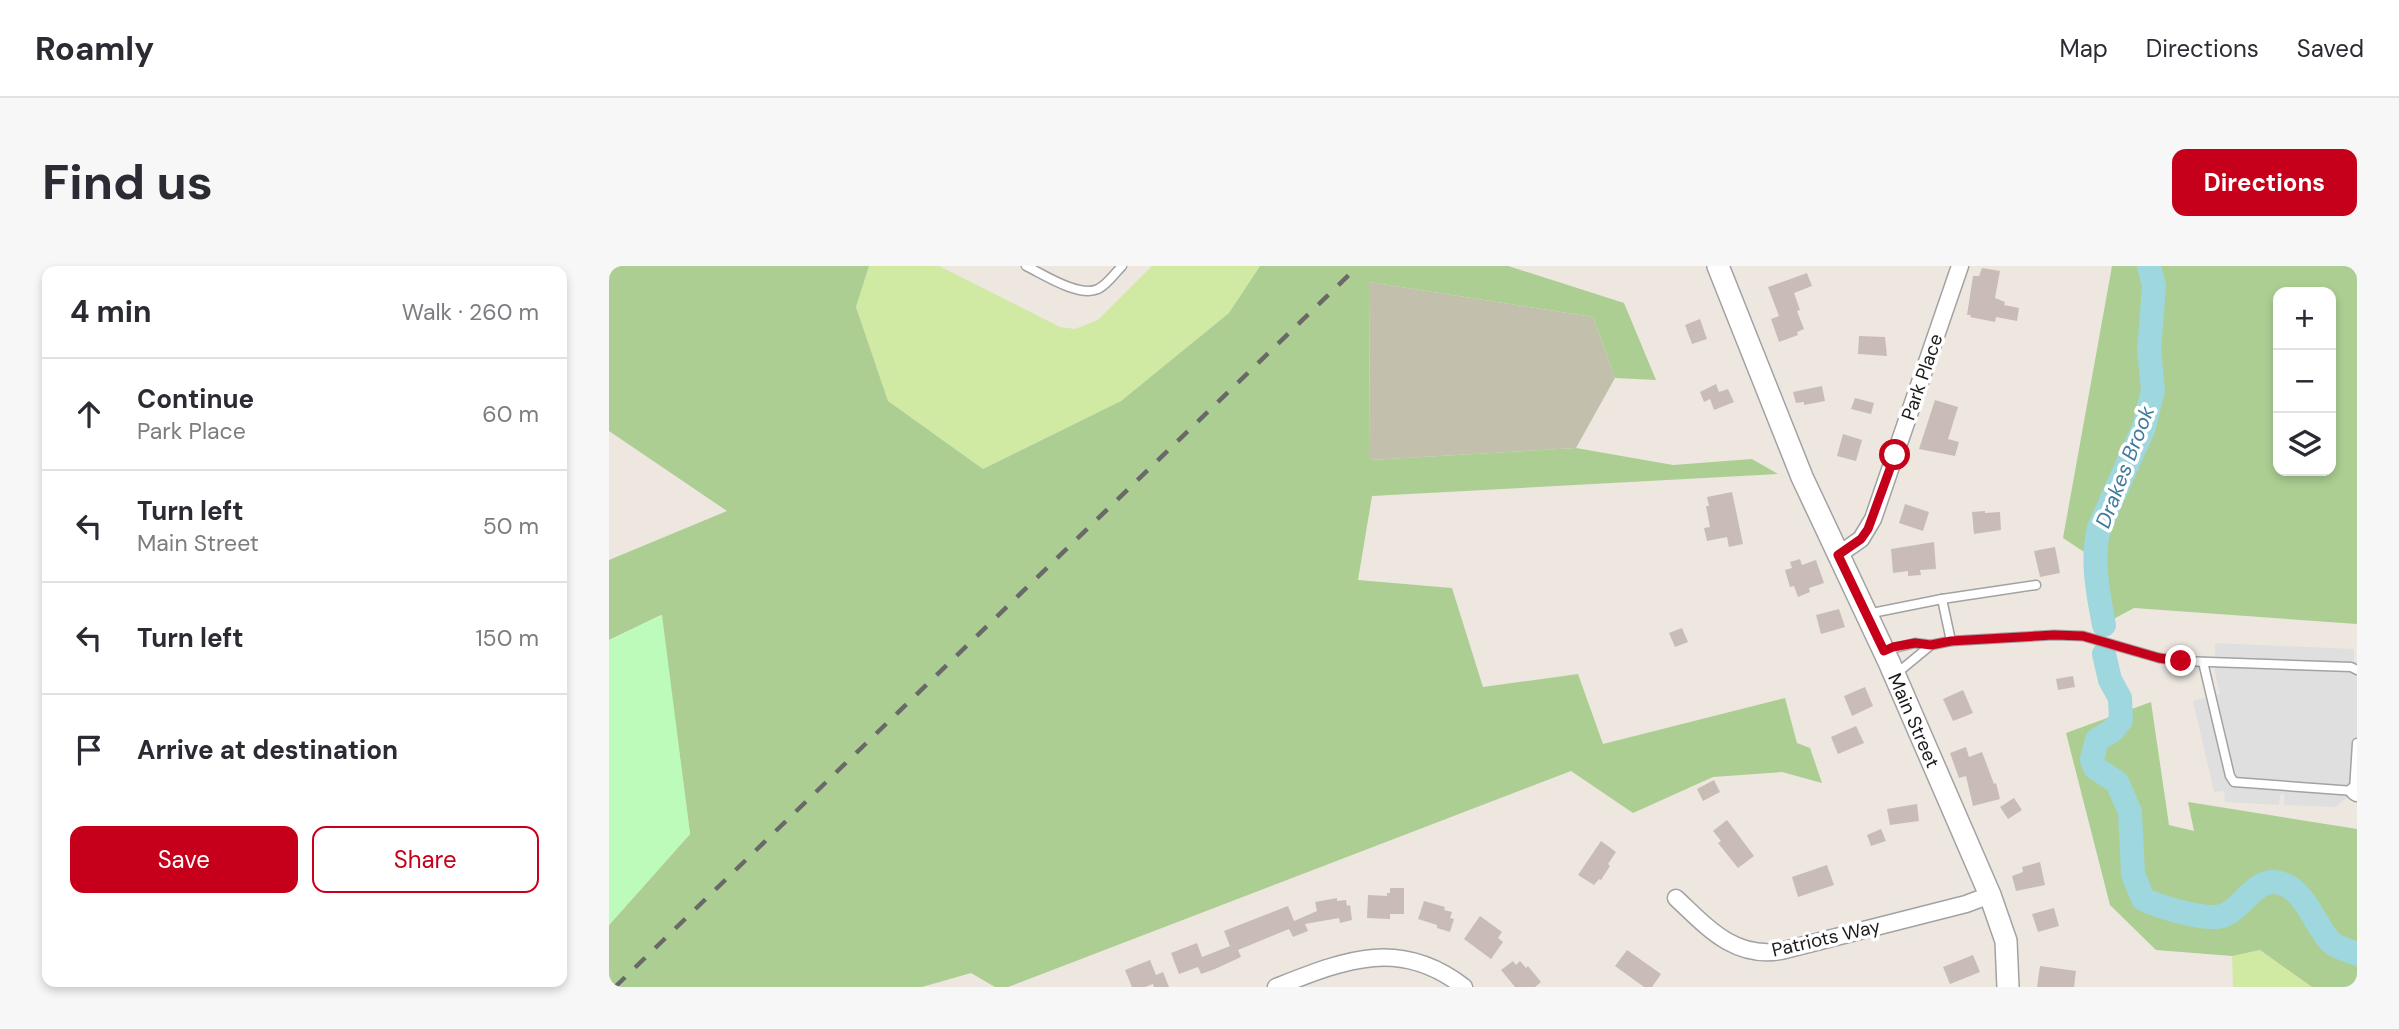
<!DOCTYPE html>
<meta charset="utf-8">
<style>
:root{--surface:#fff;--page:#f7f7f7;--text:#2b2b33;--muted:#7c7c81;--line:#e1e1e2;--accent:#c6001a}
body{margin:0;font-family:"DM Sans",sans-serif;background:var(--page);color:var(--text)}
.controls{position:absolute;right:21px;top:21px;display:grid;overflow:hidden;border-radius:14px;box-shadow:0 4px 10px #0003}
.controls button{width:63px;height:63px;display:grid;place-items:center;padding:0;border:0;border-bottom:2px solid var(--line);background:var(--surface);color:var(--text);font:35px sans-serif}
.stop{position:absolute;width:21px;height:21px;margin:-16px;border:5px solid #c6001a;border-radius:50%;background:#fff}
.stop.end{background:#c6001a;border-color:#fff;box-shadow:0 2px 7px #0008}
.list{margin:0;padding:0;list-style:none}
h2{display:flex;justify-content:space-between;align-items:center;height:91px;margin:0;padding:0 28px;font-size:30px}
h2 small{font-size:23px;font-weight:400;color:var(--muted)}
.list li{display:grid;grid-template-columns:46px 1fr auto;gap:21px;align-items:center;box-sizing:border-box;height:112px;padding:0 28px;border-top:2px solid var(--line)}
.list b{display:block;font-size:26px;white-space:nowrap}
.list p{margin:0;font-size:23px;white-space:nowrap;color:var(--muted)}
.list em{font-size:23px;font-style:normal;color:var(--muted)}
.actions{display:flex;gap:14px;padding:21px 28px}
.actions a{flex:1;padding:16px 0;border:2px solid var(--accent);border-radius:14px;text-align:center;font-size:24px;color:var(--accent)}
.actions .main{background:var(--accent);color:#fff}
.icon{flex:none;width:38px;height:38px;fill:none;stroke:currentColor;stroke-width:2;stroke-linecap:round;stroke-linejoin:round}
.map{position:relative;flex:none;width:1748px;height:721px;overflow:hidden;border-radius:14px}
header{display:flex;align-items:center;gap:42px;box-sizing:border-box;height:98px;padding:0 35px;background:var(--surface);border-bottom:2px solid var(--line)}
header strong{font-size:33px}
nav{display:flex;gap:38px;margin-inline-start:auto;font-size:24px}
.intro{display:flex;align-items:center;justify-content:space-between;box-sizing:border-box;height:168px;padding:0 42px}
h1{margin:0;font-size:49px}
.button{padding:18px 32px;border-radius:14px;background:var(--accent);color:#fff;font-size:24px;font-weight:700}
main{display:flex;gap:42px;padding:0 42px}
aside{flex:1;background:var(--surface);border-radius:14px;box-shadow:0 4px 10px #0003}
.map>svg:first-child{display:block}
.construction{fill:#c2bfac}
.grass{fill:#d0eaa3}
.forest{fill:#acce93;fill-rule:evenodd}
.park{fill:#bdfbba}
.parking{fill:#dfdfdf}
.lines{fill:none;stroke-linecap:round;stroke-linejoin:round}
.river{stroke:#9ed7dd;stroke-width:24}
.building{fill:#c9bcb6}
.service-casing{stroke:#a2a2a2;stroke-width:11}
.minor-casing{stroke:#a2a2a2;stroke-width:19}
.tertiary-casing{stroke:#a2a2a2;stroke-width:24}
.service{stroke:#fff;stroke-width:8}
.minor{stroke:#fff;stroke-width:16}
.tertiary{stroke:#fff;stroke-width:21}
.rail{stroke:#696969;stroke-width:4.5;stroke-dasharray:14 14;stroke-linecap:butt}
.route{stroke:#c6001a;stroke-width:9}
.labels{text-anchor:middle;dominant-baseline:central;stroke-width:7;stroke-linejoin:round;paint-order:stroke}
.street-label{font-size:19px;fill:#1b1b1b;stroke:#fff}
.water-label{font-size:21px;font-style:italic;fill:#407b9d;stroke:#fff}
</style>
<header>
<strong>Roamly</strong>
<nav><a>Map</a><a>Directions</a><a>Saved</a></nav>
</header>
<div class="intro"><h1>Find us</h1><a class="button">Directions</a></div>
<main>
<aside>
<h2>4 min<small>Walk · 260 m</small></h2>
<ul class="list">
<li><svg class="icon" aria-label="ahead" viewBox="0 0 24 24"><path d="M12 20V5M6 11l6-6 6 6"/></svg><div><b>Continue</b><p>Park Place</p></div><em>60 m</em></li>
<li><svg class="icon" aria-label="left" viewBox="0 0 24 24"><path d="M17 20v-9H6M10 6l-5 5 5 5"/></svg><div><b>Turn left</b><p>Main Street</p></div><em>50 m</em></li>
<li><svg class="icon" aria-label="left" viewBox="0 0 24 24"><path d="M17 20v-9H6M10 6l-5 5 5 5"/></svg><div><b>Turn left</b></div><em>150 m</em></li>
<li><svg class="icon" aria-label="arrive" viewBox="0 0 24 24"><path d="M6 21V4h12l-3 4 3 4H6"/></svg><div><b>Arrive at destination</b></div></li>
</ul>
<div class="actions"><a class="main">Save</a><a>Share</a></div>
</aside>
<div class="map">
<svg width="1748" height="721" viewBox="0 0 1748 721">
<rect width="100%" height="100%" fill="#ede7e0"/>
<!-- construction -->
<path class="construction" d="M760,16L984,51L1006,112L967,182L761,194Z"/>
<!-- grass -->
<g class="grass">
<path d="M260,0H330L451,61L466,63L489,54L543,0H651L620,47L512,135L374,203L279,135L247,41Z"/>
<path d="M1651,684L1703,721H1624L1623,690Z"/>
</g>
<!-- forest -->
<g class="forest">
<path d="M0,0H260L247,41L279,135L374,203L512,135L620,47L651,0H899L1015,37L1047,114L1006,112L984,51L760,16L761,194L967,182L1064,199L1143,193L1169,208L763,230L749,314L843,322L874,421L969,408L994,478L1176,432L1188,477L1201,482L1213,517L1173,506L1104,511L1024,547L962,505L399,721H386L362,707L313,721H0V659L81,568L52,349L0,374V294L118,245L0,165Z"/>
<path d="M1503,0H1748V358L1525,342L1497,357L1489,295L1454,272ZM1722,26V205H1669V26Z"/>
<path d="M1542,436L1560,559L1585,565L1579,536L1748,563V721H1703L1651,684L1623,690L1547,684L1501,639L1457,467Z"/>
</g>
<!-- park -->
<path class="park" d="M53,349L81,568L0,659V374Z"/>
<!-- parking -->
<path class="parking" d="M1606,377L1745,383V395L1748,396V524L1726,541L1675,539V527L1671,529L1670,539L1616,536L1615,525L1605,526L1584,435L1611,428L1606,406Z"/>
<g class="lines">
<!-- river -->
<g class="river">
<path d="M1495,359C1489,327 1482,294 1490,262L1535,161L1544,124L1540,84L1545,20L1540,0"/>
<path d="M1495,388L1501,414L1511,432L1512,454L1504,464L1488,474L1483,493L1486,502L1508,516L1521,546L1524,608L1534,633C1550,641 1588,652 1607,651C1632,650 1644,609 1671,617C1698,624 1706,662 1723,677C1729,682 1741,685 1748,688"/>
</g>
</g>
<!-- building -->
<g class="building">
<path d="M1373,2L1391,5L1386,32L1396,36L1395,39L1410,42L1408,55L1387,51L1386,56L1361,51L1362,49H1358L1364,10H1370Z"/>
<path d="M1198,7L1203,20L1185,27L1191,44L1188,45L1195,63L1188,66L1189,69L1170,76L1162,53L1170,50L1159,21Z"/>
<path d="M1091,53L1098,73L1083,78L1076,59Z"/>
<path d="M1250,70L1276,71L1278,90L1249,88Z"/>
<path d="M1107,118L1110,126L1119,123L1125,136L1105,144L1101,133L1095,136L1091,126Z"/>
<path d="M1213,120L1216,135L1195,139V136L1187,137L1184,126Z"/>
<path d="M1246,132L1265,137L1262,148L1242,143Z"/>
<path d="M1326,134L1349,141L1339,173L1350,176L1346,190L1310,183Z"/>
<path d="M1234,168L1253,174L1247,195L1228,190Z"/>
<path d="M1123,226L1134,278L1120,281L1118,271L1098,275L1095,262L1101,261L1097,240H1100L1098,231Z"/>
<path d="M1296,238L1320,246L1314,265L1290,257Z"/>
<path d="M1376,245V247L1391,246L1392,264L1365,268L1363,246Z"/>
<path d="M1325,276L1327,303L1311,304L1312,309L1299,310V305L1284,307L1282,283Z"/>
<path d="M1446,281L1451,307L1431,311L1425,285Z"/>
<path d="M1191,293L1193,299L1207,294L1215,317L1200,322L1201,326L1189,331L1185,320L1181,321L1176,304L1183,302L1181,296Z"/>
<path d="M1230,343L1236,361L1212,368L1207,349Z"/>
<path d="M1073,362L1079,376L1066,381L1060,367Z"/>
<path d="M1464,410L1466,421L1449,424L1447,413Z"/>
<path d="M1256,421L1264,440L1243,450L1235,430Z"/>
<path d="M1354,424L1364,447L1344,455L1334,433Z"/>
<path d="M1247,460L1255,477L1229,488L1222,471Z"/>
<path d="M1357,481L1360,491L1373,486L1385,518L1387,517L1391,533L1364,540L1357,510L1350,512L1341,487Z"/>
<path d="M1105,514L1111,526L1094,535L1088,523Z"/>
<path d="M1405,532L1413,544L1399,553L1391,541Z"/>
<path d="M1308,538L1310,555L1281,559L1278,543Z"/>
<path d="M1118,554L1145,590L1129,602L1109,577L1112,575L1104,565Z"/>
<path d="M1272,563L1277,575L1262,580L1258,569Z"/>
<path d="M992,575L1007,586L999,598L1001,600L992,614L990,613L985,619L969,609Z"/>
<path d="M1431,596L1436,619L1407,625L1403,610L1414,606L1413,601Z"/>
<path d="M1218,599L1225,619L1189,631L1183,611Z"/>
<path d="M781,622H795V648H781V653L758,652L759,629L778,630V627H781Z"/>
<path d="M728,632V635L737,634L738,640L741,639L743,654L731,657L730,652L696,658L699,665L684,671L680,663L629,684L632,691L606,703L592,708L589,701L570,708L562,687L588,677L593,691L621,680L615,665L679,640L685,655L708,645L706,636Z"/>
<path d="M815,635L836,641L835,644L843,646L841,652L845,653L841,666L828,662V659L809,653Z"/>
<path d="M1445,642L1450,660L1429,666L1423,648Z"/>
<path d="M871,650L893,666L889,672L894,676L882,693L855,673Z"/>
<path d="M1018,684L1052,708L1043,721H1035L1006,700Z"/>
<path d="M1364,689L1371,706L1341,718L1334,701Z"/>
<path d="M541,694L547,709L554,706L560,721H545L544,718L536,721H523L516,704Z"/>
<path d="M904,695L907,699L911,695L917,702L919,700L932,716L926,721H906L892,704Z"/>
<path d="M1431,700L1467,705L1465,721H1428Z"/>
</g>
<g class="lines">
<defs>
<g id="service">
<path d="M417,0C434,8 470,32 489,23C498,19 506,7 513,0"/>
<path d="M1333,333L1342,375"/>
<path d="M1258,348L1333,333L1427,319"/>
<path d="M1277,384L1306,377L1322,379L1342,375L1445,369L1474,370L1550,392L1572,395L1742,401L1748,404"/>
<path d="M1594,396L1621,510L1625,516L1745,525L1748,477"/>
<path d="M1285,406L1293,403L1322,379"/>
</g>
<g id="minor">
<path d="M1229,289L1252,273L1264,253L1351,0"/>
<path d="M1745,525L1748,527"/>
<path d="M1067,632C1098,661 1125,693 1172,685L1357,638L1381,629"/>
<path d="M667,721C736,694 790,671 855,721"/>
</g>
<g id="tertiary">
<path id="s1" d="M1109,0L1193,211L1280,396L1381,629L1397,675L1399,721"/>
</g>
</defs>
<!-- service casing -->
<use href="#service" class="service-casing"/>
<!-- minor casing -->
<use href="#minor" class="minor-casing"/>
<!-- tertiary casing -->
<use href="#tertiary" class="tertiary-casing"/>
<!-- service -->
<use href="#service" class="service"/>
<!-- minor -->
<use href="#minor" class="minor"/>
<!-- tertiary -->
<use href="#tertiary" class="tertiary"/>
<!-- rail -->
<path class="rail" d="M6,721L749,0"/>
</g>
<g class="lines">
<!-- route -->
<path class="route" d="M1286,189L1259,263L1252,273L1229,289L1275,385L1284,381L1306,377L1322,379L1342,375L1445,369L1474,370L1550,392L1572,395"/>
</g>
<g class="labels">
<!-- street labels -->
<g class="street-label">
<text transform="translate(1313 111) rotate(-71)">Park Place</text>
<text stroke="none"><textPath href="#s1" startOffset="495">Main Street</textPath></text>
<text transform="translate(1217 672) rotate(-13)">Patriots Way</text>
</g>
<!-- water labels -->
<g class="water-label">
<text transform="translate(1516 201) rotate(-69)">Drakes Brook</text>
</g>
</g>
</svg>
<div class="controls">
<button>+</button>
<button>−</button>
<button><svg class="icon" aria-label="layers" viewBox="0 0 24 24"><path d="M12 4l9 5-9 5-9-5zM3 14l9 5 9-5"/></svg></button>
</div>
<div class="stop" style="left:1286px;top:189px"></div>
<div class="stop end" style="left:1572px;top:395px"></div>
</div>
</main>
